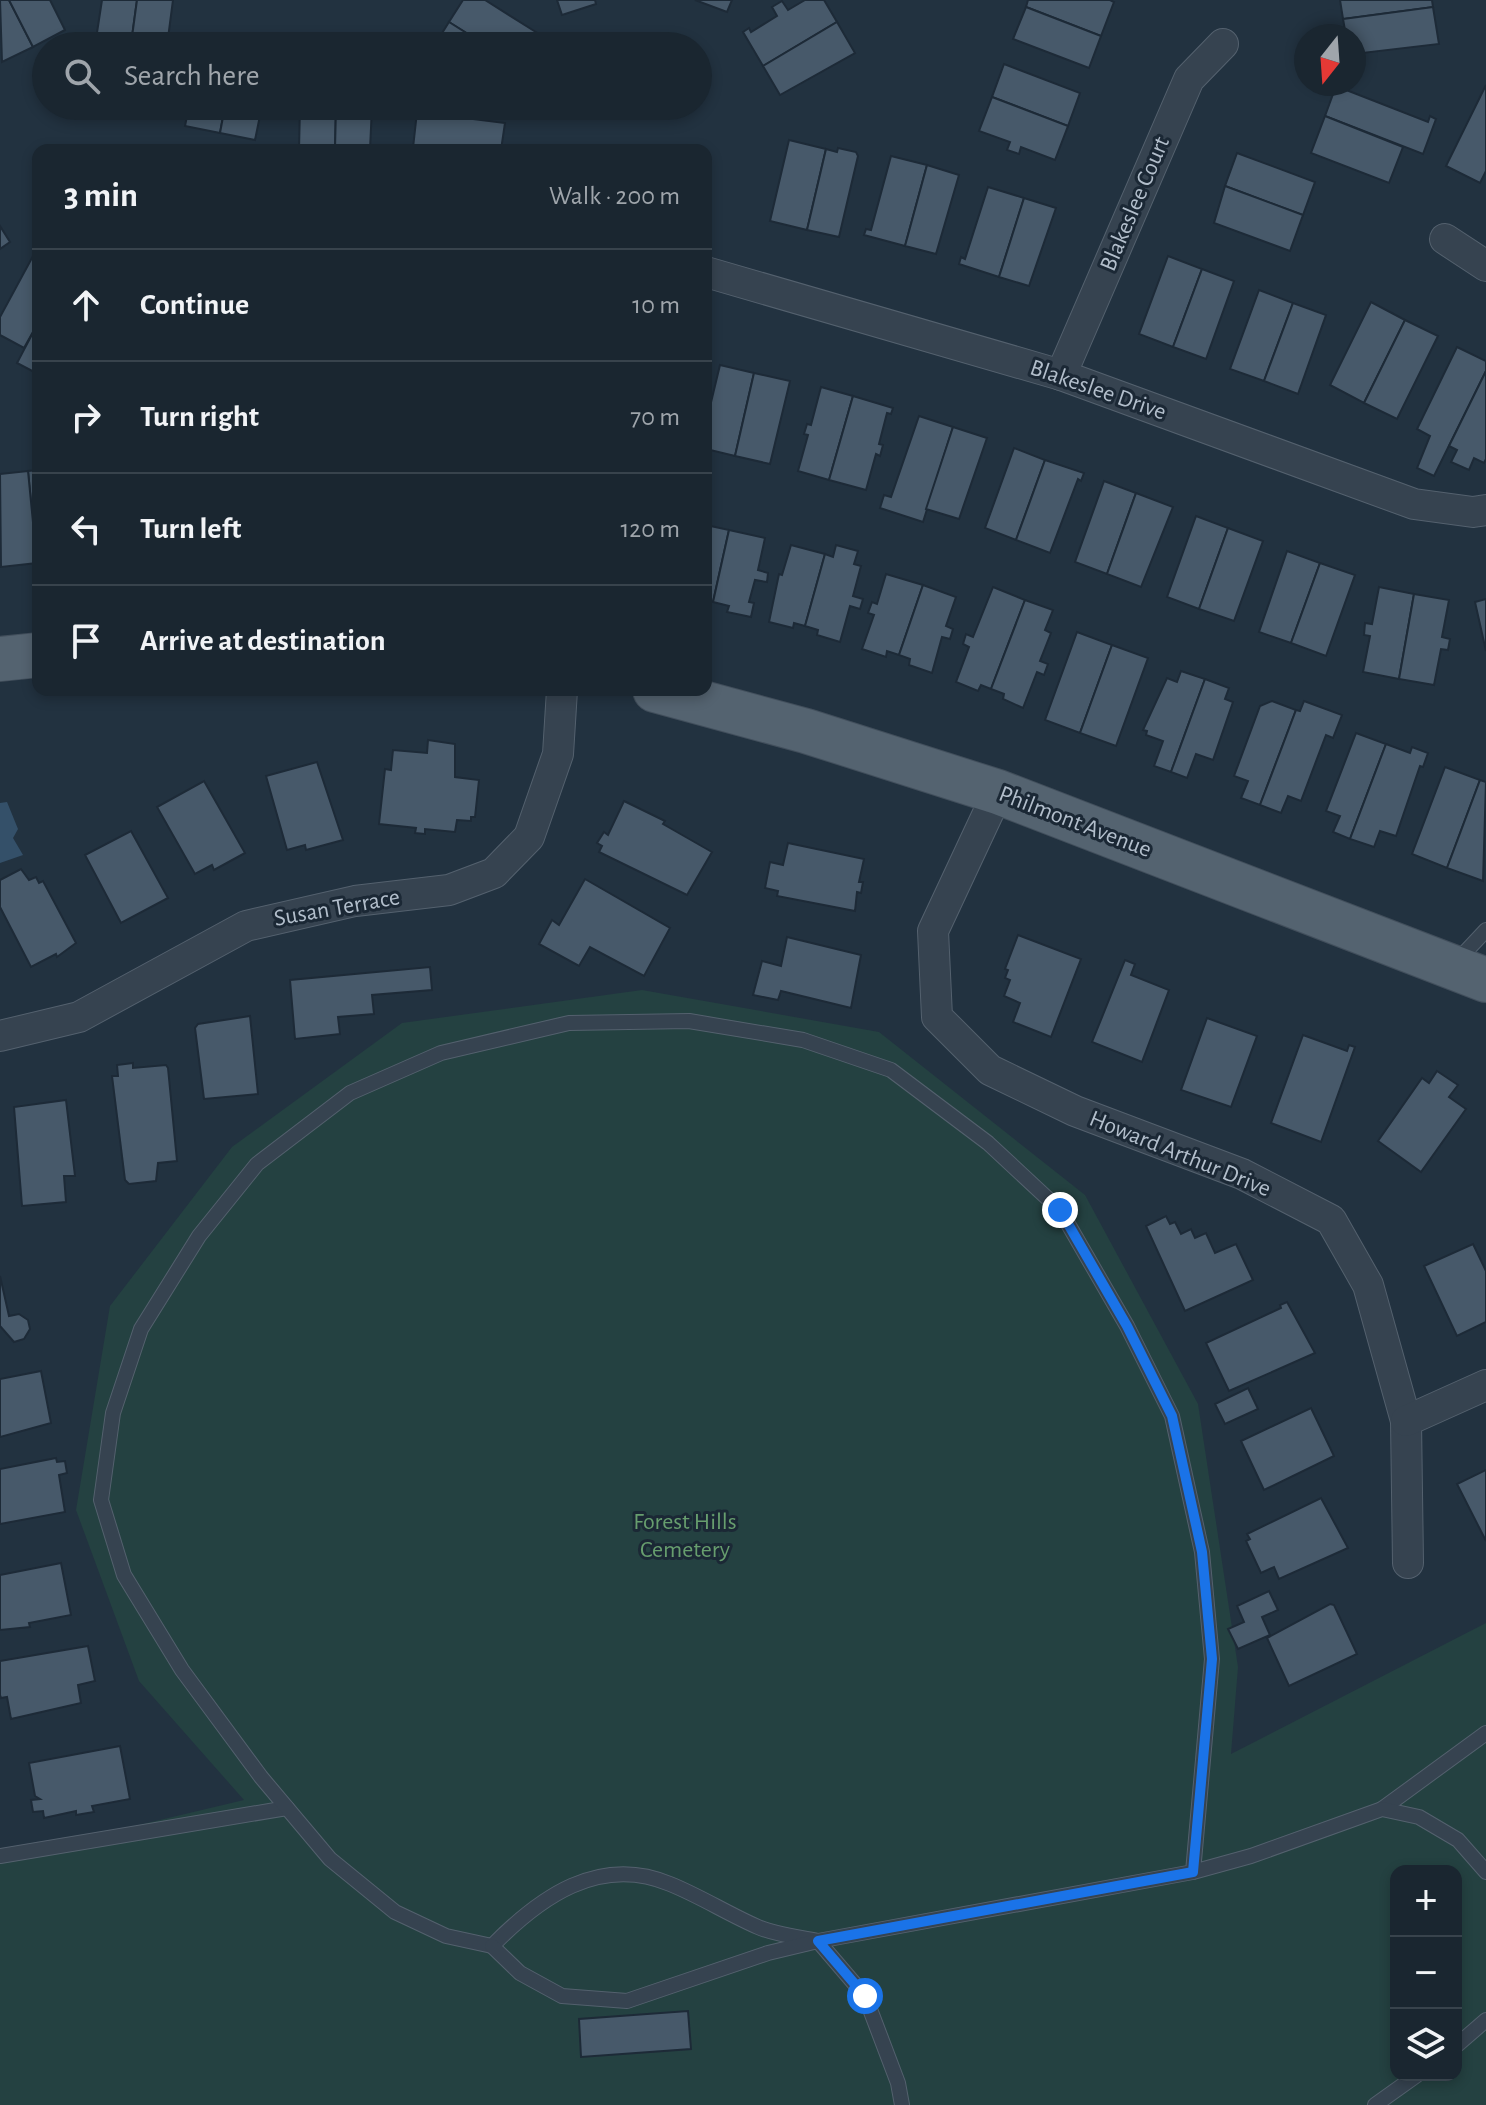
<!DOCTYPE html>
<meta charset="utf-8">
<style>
:root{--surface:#1a2630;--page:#232e38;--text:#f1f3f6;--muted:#9fa5ab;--line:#38434c}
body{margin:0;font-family:"Alegreya Sans",sans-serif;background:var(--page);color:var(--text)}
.controls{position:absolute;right:24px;bottom:24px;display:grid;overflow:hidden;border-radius:16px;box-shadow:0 4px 12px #0003}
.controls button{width:72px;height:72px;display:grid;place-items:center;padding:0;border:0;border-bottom:2px solid var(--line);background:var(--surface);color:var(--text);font:40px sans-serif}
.compass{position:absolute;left:1294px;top:24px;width:72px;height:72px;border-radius:50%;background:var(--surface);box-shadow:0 4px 12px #0003;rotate:197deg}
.stop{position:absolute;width:24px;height:24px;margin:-18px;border:6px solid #1a73e8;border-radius:50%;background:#fff}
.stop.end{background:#1a73e8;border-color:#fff;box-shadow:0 2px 8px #0008}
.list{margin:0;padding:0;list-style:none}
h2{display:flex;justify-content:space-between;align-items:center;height:104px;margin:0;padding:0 32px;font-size:34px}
h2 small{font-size:26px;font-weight:400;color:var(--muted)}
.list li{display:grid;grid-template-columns:52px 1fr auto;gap:24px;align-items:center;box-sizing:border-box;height:112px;padding:0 32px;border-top:2px solid var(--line)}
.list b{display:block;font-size:30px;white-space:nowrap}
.list em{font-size:26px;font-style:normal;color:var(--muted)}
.icon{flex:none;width:44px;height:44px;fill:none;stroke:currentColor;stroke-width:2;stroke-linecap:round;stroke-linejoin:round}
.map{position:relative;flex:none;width:1486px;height:2105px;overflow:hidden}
.search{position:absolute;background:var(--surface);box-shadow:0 4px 12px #0003;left:32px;top:32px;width:680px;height:88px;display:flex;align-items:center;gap:20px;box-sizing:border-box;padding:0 28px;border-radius:44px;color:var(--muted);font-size:30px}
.panel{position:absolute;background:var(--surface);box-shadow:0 4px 12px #0003;left:32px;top:144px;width:680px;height:552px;border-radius:16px}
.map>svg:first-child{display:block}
.green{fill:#244141;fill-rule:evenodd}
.water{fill:#345069}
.building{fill:#47596a;stroke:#1d2a37;stroke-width:2}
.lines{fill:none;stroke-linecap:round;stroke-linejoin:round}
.lane-casing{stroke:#54616e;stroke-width:16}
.street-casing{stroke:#54616e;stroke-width:32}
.primary-casing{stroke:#424f5c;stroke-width:46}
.lane{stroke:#364350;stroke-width:14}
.street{stroke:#364350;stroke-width:30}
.primary{stroke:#546370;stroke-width:44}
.route{stroke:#1a73e8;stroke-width:10}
.labels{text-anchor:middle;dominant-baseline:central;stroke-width:6;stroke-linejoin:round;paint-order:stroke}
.street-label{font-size:24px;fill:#b2becb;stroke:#1b2835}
.park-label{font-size:24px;fill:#679e6e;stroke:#1b2835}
</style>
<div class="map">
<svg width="1486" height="2105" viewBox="0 0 1486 2105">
<rect width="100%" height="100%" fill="#223240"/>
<!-- green -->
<path class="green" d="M642,990L879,1032L1085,1195L1198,1404L1238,1667L1231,1754L1486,1623V2105H0V1858L244,1800L139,1681L76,1510L110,1306L232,1147L402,1023ZM1396,1871H1456V2075H1396Z"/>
<!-- water -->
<path class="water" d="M7,802L18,829L13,838L23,855L0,863V803Z"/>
<!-- building -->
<g class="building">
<path d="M0,0H9L33,47L2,62Z"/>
<path d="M9,0H50L65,30L33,47Z"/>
<path d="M102,0H137L131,44L96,39Z"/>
<path d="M137,0H173L167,46L131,44Z"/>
<path d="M463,0H485L539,34L532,46H487L449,22Z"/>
<path d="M557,0H595L596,4L562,15Z"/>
<path d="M695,0H732L727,12Z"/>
<path d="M805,0H824L837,22L763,66L743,32L749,28L751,32L777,16L772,7L782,1L788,10Z"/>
<path d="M1028,0H1110L1114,2L1101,36L1026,7Z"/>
<path d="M1340,0H1432L1433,7L1343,19Z"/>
<path d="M1026,7L1101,36L1089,68L1013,39Z"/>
<path d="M1433,7L1439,44L1354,54V36H1346L1343,19Z"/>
<path d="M449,22L487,46H434Z"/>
<path d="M837,22L855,53L780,95L763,66Z"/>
<path d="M244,34L271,39L269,46H242Z"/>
<path d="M1004,64L1080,93L1068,126L992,97Z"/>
<path d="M1486,85V171L1480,183L1446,166Z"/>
<path d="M1336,86L1428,122L1430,116L1436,119L1423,154L1325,116Z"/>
<path d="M992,97L1068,126L1055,160L1021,147L1019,154L1007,150L1010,142L979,131Z"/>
<path d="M189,106H225L220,133L185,126Z"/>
<path d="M225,106H262L255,140L220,133Z"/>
<path d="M300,106H336L335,150H299Z"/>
<path d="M336,106H372L370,150H335Z"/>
<path d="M417,112L505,123L501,150L413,148Z"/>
<path d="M1325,116L1403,147L1389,183L1311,153Z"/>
<path d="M789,140L826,149L807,230L770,221Z"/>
<path d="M838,148L856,152L858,156L839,237L807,230L826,149L837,152Z"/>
<path d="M1237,153L1315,182L1303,215L1225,186Z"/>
<path d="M891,156L927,165L905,246L864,235L866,229L871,230Z"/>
<path d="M927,165L959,175L936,254L905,246Z"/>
<path d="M1225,186L1303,215L1290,251L1214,223Z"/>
<path d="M988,187L1024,198L999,277L959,264L961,257L965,259Z"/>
<path d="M1024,198L1056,208L1029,286L999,277Z"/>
<path d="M0,226L10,242L0,249Z"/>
<path d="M33,256L38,258V323L24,348L0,335V317Z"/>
<path d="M1168,256L1202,269L1173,347L1139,334Z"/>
<path d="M1202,269L1234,281L1206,359L1173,347Z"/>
<path d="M1259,290L1293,303L1264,381L1230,369Z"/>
<path d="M1371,302L1405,320L1364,403L1330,385Z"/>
<path d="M1293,303L1326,315L1298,394L1264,381Z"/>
<path d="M1405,320L1438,336L1397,419L1364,403Z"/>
<path d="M38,323V374L17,363Z"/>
<path d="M1457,347L1486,361V371L1434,476L1417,468L1430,436L1417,429Z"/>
<path d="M720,365L754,373L735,456L706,449V423Z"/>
<path d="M1486,371V459L1484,463L1474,458L1469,470L1451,462L1457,450L1449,446Z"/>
<path d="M754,373L790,381L770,464L735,456Z"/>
<path d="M821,387L853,396L829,480L798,471L808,435L804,434L807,424L811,425Z"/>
<path d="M853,396L893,408L891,414L887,413L879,444L883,445L880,456L876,454L866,490L829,480Z"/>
<path d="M919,416L953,427L923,522L880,508L884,495L891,497Z"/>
<path d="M953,427L987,438L959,519L926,509Z"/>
<path d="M1014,448L1045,460L1016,540L985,528Z"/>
<path d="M1045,460L1084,473L1081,481L1078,479L1050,553L1016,540Z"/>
<path d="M38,470V563H37L28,471Z"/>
<path d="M28,471L37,563L1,567L0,474Z"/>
<path d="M1104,481L1136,493L1107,574L1075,562Z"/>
<path d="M1136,493L1173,507L1141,587L1107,574Z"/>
<path d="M1196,516L1228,528L1199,609L1167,597Z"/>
<path d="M706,525L729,530L713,602L706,601Z"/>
<path d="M1228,528L1263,541L1234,621L1199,609Z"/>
<path d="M729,530L765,538L758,570L768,573L767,582L755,580L749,602L754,603L751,617L727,612L729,606L713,602Z"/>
<path d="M791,545L825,554L805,626L794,623L793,628L769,622L779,574L782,575Z"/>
<path d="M836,545L858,551L854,564L861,566L853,596L863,599L860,609L850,606L840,642L817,635L818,630L805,626L825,554L833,557Z"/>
<path d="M1287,551L1320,563L1291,643L1259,632Z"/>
<path d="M1320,563L1355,575L1326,656L1291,643Z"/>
<path d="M886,574L923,585L899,655L887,651L886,657L862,649L874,615L868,613L872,602L877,604Z"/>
<path d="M923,585L956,597L946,626L953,629L950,639L942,637L932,673L909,665L910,659L899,655Z"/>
<path d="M993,587L1025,600L991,689L981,685L978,691L956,682L969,647L963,644L966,634L973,637Z"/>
<path d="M1379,587L1414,594L1399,679L1363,672L1370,636L1364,635L1365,623L1372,624Z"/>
<path d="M1414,594L1449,600L1442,637L1450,639L1448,650L1441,649L1434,685L1399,679Z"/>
<path d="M1486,599V651L1475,602Z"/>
<path d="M1025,600L1053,610L1045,630L1051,633L1040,661L1048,664L1044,675L1037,672L1023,708L1003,699L1004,694L991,689Z"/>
<path d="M1077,632L1112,645L1080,733L1045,720Z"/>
<path d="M1112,645L1148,658L1116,746L1080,733Z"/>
<path d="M1181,671L1205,679L1171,772L1154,766L1163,741L1146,735L1147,731L1143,730L1167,678L1177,682Z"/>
<path d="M1205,679L1229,688L1225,699L1233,702L1213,760L1196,754L1187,778L1171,772Z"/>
<path d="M1272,701L1296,710L1260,805L1241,798L1248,781L1234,776L1260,706Z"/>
<path d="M1304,701L1342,715L1333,738L1326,735L1301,801L1288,796L1281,813L1260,805L1296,710L1300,711Z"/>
<path d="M1356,733L1386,744L1350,839L1333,832L1340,816L1326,811Z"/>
<path d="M428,740L455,744V777L479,780L475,817H471V821L457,820L455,832L425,829V834L415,833L416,828L379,824L385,769L391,770L393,750L427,753Z"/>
<path d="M1386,744L1410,753L1412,747L1428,753L1423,767L1420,766L1396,836L1380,831L1374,847L1350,839Z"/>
<path d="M317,762L343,840L306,850L305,845L287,850L266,776Z"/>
<path d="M1445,767L1480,780L1447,868L1412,854Z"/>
<path d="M1480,780L1486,782L1483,881L1447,868Z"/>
<path d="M204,781L245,853L214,870L212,865L195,874L157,807Z"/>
<path d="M624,801L665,821L663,824L712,852L687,895L599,852L602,846L597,843L604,832L608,835Z"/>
<path d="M131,831L168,898L121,923L85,855Z"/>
<path d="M788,843L864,859L859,882H863L861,893L857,892L855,911L777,896L778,891L765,888L770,862L783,865Z"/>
<path d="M21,869L29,880L36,877L39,883L43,881L76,943L57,957L56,954L31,967L0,907V880Z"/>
<path d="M585,879L670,928L644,976L590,947L579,966L539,944L552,920L559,925Z"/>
<path d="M1018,935L1081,959L1051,1037L1013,1022L1020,1003L1004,996L1010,980L1005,978L1008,970L1005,969Z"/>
<path d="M787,937L861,955L851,1008L781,991L778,1000L753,995L762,961L781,966Z"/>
<path d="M1125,960L1135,964L1131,975L1169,990L1142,1062L1092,1042Z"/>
<path d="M430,967L432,990L372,995L374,1014L338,1017L340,1034L295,1039L290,980Z"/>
<path d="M250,1016L258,1094L204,1099L195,1028L198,1024Z"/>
<path d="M1207,1018L1257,1036L1231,1107L1181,1090Z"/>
<path d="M1303,1035L1347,1051L1349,1045L1355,1047L1321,1142L1271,1123Z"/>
<path d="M133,1063V1068L166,1065L168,1068L177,1161L158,1163L156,1181L129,1184L125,1180L112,1076H118L117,1065Z"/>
<path d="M1437,1071L1458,1085L1449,1097L1466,1109L1421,1172L1378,1141L1422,1078L1429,1083Z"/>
<path d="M66,1100L75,1176H64L66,1202L22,1206L14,1107Z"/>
<path d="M1166,1216L1170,1224L1175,1222L1181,1234L1191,1229L1195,1238L1206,1233L1215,1253L1236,1244L1253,1280L1185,1311L1146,1226Z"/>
<path d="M1473,1244L1486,1271V1322L1457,1336L1424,1266Z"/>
<path d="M0,1276L9,1316L19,1314L28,1320L30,1329L24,1339L14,1342L0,1326Z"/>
<path d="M1287,1302L1315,1353L1229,1391L1206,1343L1281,1308L1280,1305Z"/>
<path d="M41,1371L51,1423L0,1437V1379Z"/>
<path d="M1248,1388L1258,1409L1225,1424L1215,1404Z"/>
<path d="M1311,1408L1334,1456L1264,1490L1241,1441Z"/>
<path d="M56,1458L57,1462L65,1461L67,1473L59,1475L65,1512L0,1524V1469Z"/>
<path d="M1486,1470V1541L1457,1484Z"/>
<path d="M1321,1498L1348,1548L1279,1579L1274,1567L1261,1573L1246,1541L1250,1539L1247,1534Z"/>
<path d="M61,1563L71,1615L29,1623L30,1627L0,1630V1575Z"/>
<path d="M1269,1591L1278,1610L1262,1617L1270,1635L1238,1649L1228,1629L1244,1622L1237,1606Z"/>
<path d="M1330,1604L1334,1605L1357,1654L1289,1686L1267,1638Z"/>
<path d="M88,1646L95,1681L78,1685L81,1703L11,1719L7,1697L1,1698L0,1695V1661Z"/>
<path d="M120,1746L130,1799L92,1806L94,1812L76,1815V1811L44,1818L43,1811L33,1812L31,1800L40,1799L35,1796L29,1763Z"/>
<path d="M688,2011L691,2049L581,2057L579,2019Z"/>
</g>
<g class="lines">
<defs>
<g id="lane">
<path d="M1456,962L1486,930"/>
<path d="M1382,1809L1486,1733"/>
<path d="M0,1856L287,1808"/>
<path d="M1193,1872L1212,1659L1202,1552L1172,1416L1127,1326L1060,1210L988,1143L891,1070L803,1040L689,1021L569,1023L441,1053L350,1093L257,1164L199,1236L141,1329L113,1413L101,1500L124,1575L182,1670L261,1777L330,1859L395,1912L446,1936L492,1946C539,1898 599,1854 670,1884C700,1896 728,1914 758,1927C776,1935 799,1937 818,1941L1193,1872L1251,1856L1382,1809L1419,1817L1458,1840L1486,1872"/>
<path d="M492,1946L520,1973L562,1996L627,2001L768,1953L818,1941L865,1996L898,2083L902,2105"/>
<path d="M1456,2046L1486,2020"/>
<path d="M1375,2105L1417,2075"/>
</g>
<g id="street">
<path d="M1445,239L1486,266"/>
<path d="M706,272L1061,375L1414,504L1473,512L1486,510"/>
<path d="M1061,375L1189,79L1223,44"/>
<path d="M998,792L933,931L937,1017L990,1070L1075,1111L1242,1174L1331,1220L1368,1285L1406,1421L1408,1563"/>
<path d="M0,1036L79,1017L246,926L355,901L449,890L494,873L529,837L558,754L562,690"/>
<path d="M1406,1421L1486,1385"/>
</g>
<g id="primary">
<path d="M0,659L38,655"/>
<path d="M655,690L806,731L998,792L1486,980"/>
</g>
</defs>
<!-- lane casing -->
<use href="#lane" class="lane-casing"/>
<!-- street casing -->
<use href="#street" class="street-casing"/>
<!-- primary casing -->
<use href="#primary" class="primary-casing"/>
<!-- lane -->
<use href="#lane" class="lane"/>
<!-- street -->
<use href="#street" class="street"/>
<!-- primary -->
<use href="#primary" class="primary"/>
</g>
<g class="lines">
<!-- route -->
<path class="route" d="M865,1996L818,1941L1193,1872L1212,1659L1202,1552L1172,1416L1127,1326L1060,1210"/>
</g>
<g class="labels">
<!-- street labels -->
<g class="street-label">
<text transform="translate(1135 204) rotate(-67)">Blakeslee Court</text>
<text transform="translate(1098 390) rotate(19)">Blakeslee Drive</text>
<text transform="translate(1075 822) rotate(21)">Philmont Avenue</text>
<text transform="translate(337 908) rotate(-10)">Susan Terrace</text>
<text transform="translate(1180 1154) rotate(22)">Howard Arthur Drive</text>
</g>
<!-- park labels -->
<g class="park-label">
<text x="685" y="1522">Forest Hills<tspan x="685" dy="28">Cemetery</tspan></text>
</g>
</g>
</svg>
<div class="controls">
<button>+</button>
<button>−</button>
<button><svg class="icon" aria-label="layers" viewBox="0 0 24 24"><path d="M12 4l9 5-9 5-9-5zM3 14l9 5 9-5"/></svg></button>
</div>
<svg class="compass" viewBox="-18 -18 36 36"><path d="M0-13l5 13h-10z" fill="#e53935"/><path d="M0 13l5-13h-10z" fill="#9fa5ab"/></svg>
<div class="stop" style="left:865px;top:1996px"></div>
<div class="stop end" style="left:1060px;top:1210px"></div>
<div class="search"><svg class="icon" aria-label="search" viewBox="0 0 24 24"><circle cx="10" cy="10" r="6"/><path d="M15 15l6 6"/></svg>Search here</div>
<section class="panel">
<h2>3 min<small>Walk · 200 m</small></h2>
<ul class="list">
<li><svg class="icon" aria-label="ahead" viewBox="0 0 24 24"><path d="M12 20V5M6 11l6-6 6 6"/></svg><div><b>Continue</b></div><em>10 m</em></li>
<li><svg class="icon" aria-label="right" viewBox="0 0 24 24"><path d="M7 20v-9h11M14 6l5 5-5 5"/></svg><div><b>Turn right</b></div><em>70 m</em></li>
<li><svg class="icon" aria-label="left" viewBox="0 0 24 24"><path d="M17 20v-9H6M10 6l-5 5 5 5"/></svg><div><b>Turn left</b></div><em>120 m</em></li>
<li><svg class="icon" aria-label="arrive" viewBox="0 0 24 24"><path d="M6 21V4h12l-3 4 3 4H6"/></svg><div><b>Arrive at destination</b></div></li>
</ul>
</section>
</div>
